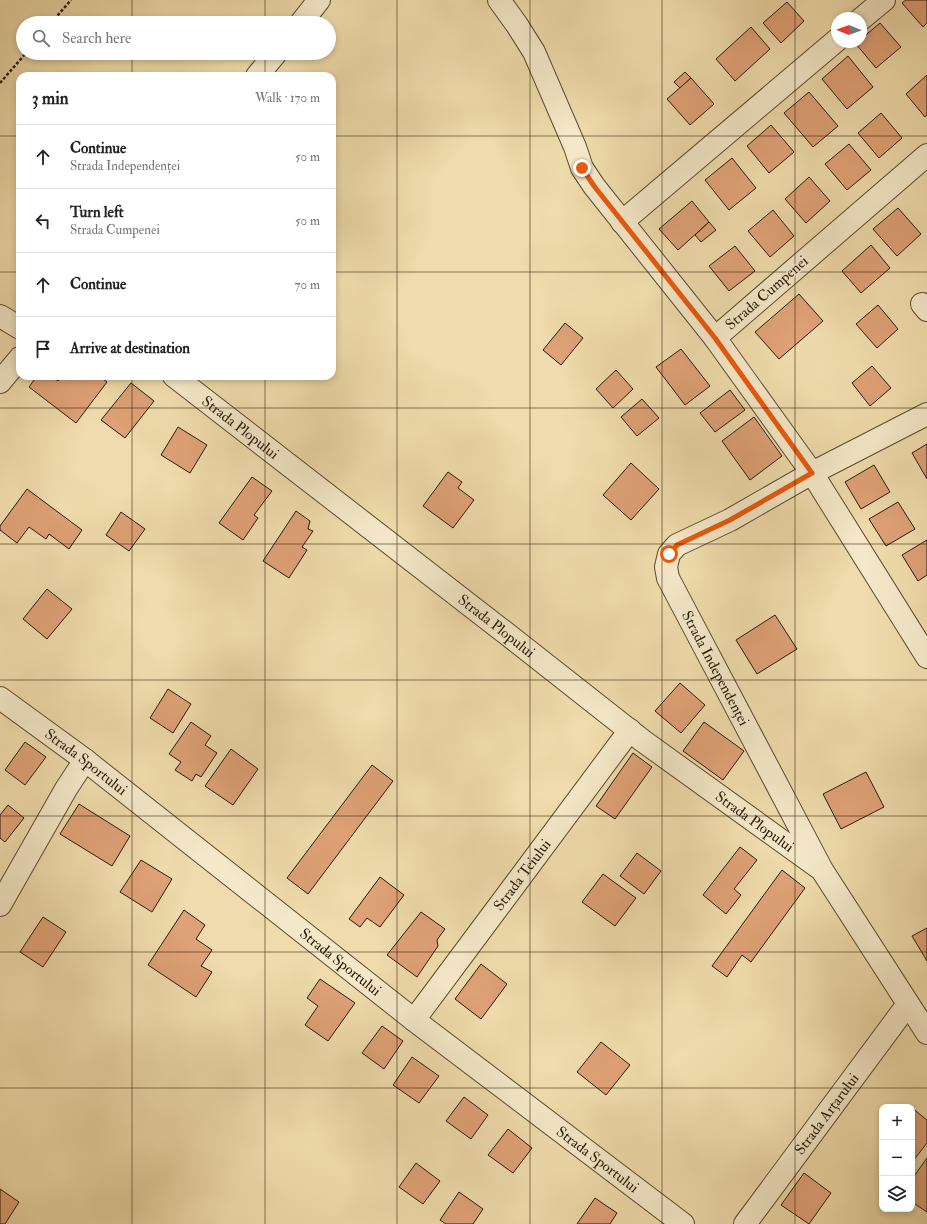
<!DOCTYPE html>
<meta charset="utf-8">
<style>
:root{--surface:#fff;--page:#f6f6f6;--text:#222;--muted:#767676;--line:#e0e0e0}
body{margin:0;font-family:"IM FELL Double Pica",serif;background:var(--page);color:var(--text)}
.controls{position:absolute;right:12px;bottom:12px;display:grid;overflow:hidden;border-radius:8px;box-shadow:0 2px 6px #0003}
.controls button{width:36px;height:36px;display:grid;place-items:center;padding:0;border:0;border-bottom:1px solid var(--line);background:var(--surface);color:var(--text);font:20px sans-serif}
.compass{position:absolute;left:831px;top:12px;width:36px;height:36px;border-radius:50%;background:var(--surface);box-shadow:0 2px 6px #0003;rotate:271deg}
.stop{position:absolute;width:12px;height:12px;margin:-9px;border:3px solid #ea580c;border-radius:50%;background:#fff}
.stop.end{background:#ea580c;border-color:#fff;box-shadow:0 1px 4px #0008}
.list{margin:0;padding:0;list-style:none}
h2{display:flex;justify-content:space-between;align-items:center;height:52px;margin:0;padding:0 16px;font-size:17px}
h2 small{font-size:13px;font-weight:400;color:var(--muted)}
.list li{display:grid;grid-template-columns:26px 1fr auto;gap:12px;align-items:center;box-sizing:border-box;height:64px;padding:0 16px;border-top:1px solid var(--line)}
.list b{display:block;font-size:15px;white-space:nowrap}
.list p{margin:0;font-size:13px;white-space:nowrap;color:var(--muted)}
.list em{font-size:13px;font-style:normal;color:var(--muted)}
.icon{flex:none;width:22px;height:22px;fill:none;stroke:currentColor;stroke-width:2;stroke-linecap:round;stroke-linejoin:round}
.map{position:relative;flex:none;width:927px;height:1224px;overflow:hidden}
.search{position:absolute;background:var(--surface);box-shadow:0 2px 6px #0003;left:16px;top:16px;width:320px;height:44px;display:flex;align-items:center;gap:10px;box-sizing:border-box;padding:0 14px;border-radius:22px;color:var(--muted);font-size:15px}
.panel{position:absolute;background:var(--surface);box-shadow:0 2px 6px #0003;left:16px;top:72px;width:320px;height:308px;border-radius:12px}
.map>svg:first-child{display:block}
.building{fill:#dfa177;stroke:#281906}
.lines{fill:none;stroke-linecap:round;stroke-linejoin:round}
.minor-casing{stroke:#5a4a2f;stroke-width:24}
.path{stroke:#281906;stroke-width:2.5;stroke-dasharray:3 2;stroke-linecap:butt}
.minor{stroke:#f5e8c8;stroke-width:22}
.route{stroke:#ea580c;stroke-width:5}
.grid{fill:none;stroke:#281906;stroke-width:1;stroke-opacity:0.55}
.labels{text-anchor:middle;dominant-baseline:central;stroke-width:3;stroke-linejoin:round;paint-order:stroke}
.street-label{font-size:15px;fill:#281906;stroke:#f5e8c8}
</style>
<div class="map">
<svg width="927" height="1224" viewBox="0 0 927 1224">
<rect width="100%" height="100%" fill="#efdbab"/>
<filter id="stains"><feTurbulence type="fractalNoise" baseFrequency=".005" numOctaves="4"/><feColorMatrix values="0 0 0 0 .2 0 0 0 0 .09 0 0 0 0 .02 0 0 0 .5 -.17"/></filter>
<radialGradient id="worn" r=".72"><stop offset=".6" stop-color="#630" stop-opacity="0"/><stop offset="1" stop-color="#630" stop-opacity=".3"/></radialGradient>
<!-- building -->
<g class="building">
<path d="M906,0H927V23L923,27L902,3Z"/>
<path d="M787,2L804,21L781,43L763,23Z"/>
<path d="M880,23L901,47L876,68L856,44L858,42H861V39Z"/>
<path d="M751,27L770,49L735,81L716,59Z"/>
<path d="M848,56L873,87L847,109L822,79Z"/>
<path d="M685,72L691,78L680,88L674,82Z"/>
<path d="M927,75V115L925,117L906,94Z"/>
<path d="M691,78L714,104L690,125L667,99Z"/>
<path d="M809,92L838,126L813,147L784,113Z"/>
<path d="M881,113L902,138L879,158L858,133Z"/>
<path d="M771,125L794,152L769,173L747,146Z"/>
<path d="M849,144L871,170L847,190L825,164Z"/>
<path d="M732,158L756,188L729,210L705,180Z"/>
<path d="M809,177L830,201L806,223L785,199Z"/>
<path d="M692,201L709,222L678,250L659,229Z"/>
<path d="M898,208L921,234L897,256L873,229Z"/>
<path d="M773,210L794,236L770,257L748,231Z"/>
<path d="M709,222L716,230L701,242L695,235Z"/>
<path d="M871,245L890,268L861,293L842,271Z"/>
<path d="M735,246L755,271L729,291L709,266Z"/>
<path d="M799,294L823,321L779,359L755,332Z"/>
<path d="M878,305L898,329L877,348L856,324Z"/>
<path d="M565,323L583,338L561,365L543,350Z"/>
<path d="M681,349L710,386L685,405L656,367Z"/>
<path d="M872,366L891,388L870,406L852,383Z"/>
<path d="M616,370L633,389L613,408L596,389Z"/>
<path d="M37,376H52L58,381L62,376H99L107,382L76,423L29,387Z"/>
<path d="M131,383L154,401L125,438L101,420Z"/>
<path d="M730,390L745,410L715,432L700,413Z"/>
<path d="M642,399L659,418L637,436L621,417Z"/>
<path d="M754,417L782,456L750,480L722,441Z"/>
<path d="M178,427L207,445L190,473L161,455Z"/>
<path d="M927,444V479L912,453Z"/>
<path d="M631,463L659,489L631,520L603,495Z"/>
<path d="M874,465L890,492L861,509L845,482Z"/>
<path d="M448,472L462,482L458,488L474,500L453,528L423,506Z"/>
<path d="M252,477L272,491L254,515L258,518L243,540L219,523Z"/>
<path d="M27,489L82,530L69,549L49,534L46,539L29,527L17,543L0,530V526Z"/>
<path d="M898,502L915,529L886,546L869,519Z"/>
<path d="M296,511L310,521L308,529L313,531L302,547L307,550L289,578L263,561Z"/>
<path d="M121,512L145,529L129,551L106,535Z"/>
<path d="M927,540V575L918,581L902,555Z"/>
<path d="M47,589L72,609L47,639L23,619Z"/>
<path d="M775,615L797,649L757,674L736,640Z"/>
<path d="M680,683L705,705L681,733L655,711Z"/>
<path d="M168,689L191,704L173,733L150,718Z"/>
<path d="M191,722L211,736L205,745L217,753L201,777L196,774L192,781L175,770L181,762L169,754Z"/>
<path d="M704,722L744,751L723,780L683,751Z"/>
<path d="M25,742L46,757L25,785L5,770Z"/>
<path d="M231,749L258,769L233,805L205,786Z"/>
<path d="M633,753L652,767L615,819L596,806Z"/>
<path d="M372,765L393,781L308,894L287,878Z"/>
<path d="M866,772L884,807L841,829L823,794Z"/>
<path d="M79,804L130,836L112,866L60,834Z"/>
<path d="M8,805L24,818L5,842L0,838V815Z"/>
<path d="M740,847L757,860L734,889L741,895L726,914L703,895Z"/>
<path d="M637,853L661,871L644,894L620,876Z"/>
<path d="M141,860L172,879L152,912L120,892Z"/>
<path d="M782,870L805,888L751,962L742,955L727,977L712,966Z"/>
<path d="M603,874L636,898L615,926L582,902Z"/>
<path d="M380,877L404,895L380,927L367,918L360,927L349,919Z"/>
<path d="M184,910L205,925L196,939L212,950L201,966L212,972L196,997L148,965Z"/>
<path d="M421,912L445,929L437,940L438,946L417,977L387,955Z"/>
<path d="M43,917L66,932L43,967L20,952Z"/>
<path d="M927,928V961L912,936Z"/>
<path d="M481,964L507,984L481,1019L455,999Z"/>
<path d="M320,979L355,1003L328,1041L305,1025L318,1006L307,998Z"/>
<path d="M382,1026L403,1041L384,1069L362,1053Z"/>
<path d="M601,1042L630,1065L606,1095L577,1072Z"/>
<path d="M412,1057L439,1076L419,1103L393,1085Z"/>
<path d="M464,1097L488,1115L471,1139L446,1121Z"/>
<path d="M912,1108L927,1120V1143L913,1161Z"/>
<path d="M508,1129L532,1148L513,1173L488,1155Z"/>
<path d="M927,1158V1212L912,1202V1179Z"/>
<path d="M416,1163L440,1181L423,1204L399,1187Z"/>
<path d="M804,1173L831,1193L809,1224L781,1205Z"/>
<path d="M0,1189L19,1202L5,1224H0Z"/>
<path d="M459,1192L483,1209L473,1224H446L440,1220Z"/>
<path d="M595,1198L617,1213L610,1224H577Z"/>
</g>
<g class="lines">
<defs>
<g id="minor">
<path d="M499,0L517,25L534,52L575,147L582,168L594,186L715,338"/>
<path d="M861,19L884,0"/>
<path d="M301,23L319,0"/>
<path d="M257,76L276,53"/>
<path d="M927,155L715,338L812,473L927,657"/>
<path d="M622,222L837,40"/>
<path d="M922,304L927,310"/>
<path d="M0,316L20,328"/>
<path id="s1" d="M174,376L507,634L643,741L818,867"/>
<path d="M0,382L20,358"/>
<path id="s2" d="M927,414L812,473L730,520L677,545L669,554L666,567L668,578L822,870L927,1033"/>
<path id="s3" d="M0,698L85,760L414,1020L683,1224"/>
<path d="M0,905L66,789L85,760"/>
<path id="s4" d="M414,1020L630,730"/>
<path id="s5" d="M745,1224L908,1004"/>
</g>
</defs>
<!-- minor casing -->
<use href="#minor" class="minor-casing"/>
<!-- path -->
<g class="path">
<path d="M51,23L71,0"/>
<path d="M0,83L26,53"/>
</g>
<!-- minor -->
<use href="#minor" class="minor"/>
</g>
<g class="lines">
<!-- route -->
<path class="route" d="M582,168L594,186L715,338L812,473L730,520L677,545L669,554"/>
</g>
<!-- grid -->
<path class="grid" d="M132,0V23M265,0V23M397,0V1224M530,0V1224M662,0V1224M795,0V1224M132,53V76M265,53V76M0,136H20M332,136H927M0,272H20M332,272H927M132,376V1224M265,376V1224M0,408H927M0,544H927M0,680H927M0,816H927M0,952H927M0,1088H927"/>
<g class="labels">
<!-- street labels -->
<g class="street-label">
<text transform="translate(767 293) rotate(-41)">Strada Cumpenei</text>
<text stroke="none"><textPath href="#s1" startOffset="84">Strada Plopului</textPath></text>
<text stroke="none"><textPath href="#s1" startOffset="408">Strada Plopului</textPath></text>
<text stroke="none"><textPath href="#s2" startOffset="421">Strada Independenței</textPath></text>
<text stroke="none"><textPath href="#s3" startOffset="107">Strada Sportului</textPath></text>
<text stroke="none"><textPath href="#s1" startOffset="732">Strada Plopului</textPath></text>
<text stroke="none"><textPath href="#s4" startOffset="181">Strada Teiului</textPath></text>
<text stroke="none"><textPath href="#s3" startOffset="431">Strada Sportului</textPath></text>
<text stroke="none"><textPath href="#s5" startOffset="137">Strada Arțarului</textPath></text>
<text stroke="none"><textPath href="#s3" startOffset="755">Strada Sportului</textPath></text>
</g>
</g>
<rect width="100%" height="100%" filter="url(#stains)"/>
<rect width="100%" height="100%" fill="url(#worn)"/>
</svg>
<div class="controls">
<button>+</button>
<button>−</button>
<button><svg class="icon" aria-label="layers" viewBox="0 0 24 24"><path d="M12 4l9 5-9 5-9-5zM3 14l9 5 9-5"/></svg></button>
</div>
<svg class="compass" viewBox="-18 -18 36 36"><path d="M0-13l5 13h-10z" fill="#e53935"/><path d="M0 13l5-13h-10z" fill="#767676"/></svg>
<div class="stop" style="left:669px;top:554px"></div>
<div class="stop end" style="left:582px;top:168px"></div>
<div class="search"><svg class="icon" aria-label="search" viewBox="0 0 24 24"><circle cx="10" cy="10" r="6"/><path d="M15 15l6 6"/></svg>Search here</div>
<section class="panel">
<h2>3 min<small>Walk · 170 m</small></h2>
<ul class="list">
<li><svg class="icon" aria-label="ahead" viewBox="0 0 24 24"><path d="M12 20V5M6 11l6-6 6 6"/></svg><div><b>Continue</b><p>Strada Independenței</p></div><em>50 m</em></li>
<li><svg class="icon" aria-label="left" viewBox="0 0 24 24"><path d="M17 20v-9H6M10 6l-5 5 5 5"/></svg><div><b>Turn left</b><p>Strada Cumpenei</p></div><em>50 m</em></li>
<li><svg class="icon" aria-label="ahead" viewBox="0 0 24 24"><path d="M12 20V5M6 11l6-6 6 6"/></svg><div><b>Continue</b></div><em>70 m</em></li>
<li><svg class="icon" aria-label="arrive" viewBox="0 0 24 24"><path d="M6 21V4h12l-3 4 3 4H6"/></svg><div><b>Arrive at destination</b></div></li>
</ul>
</section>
</div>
